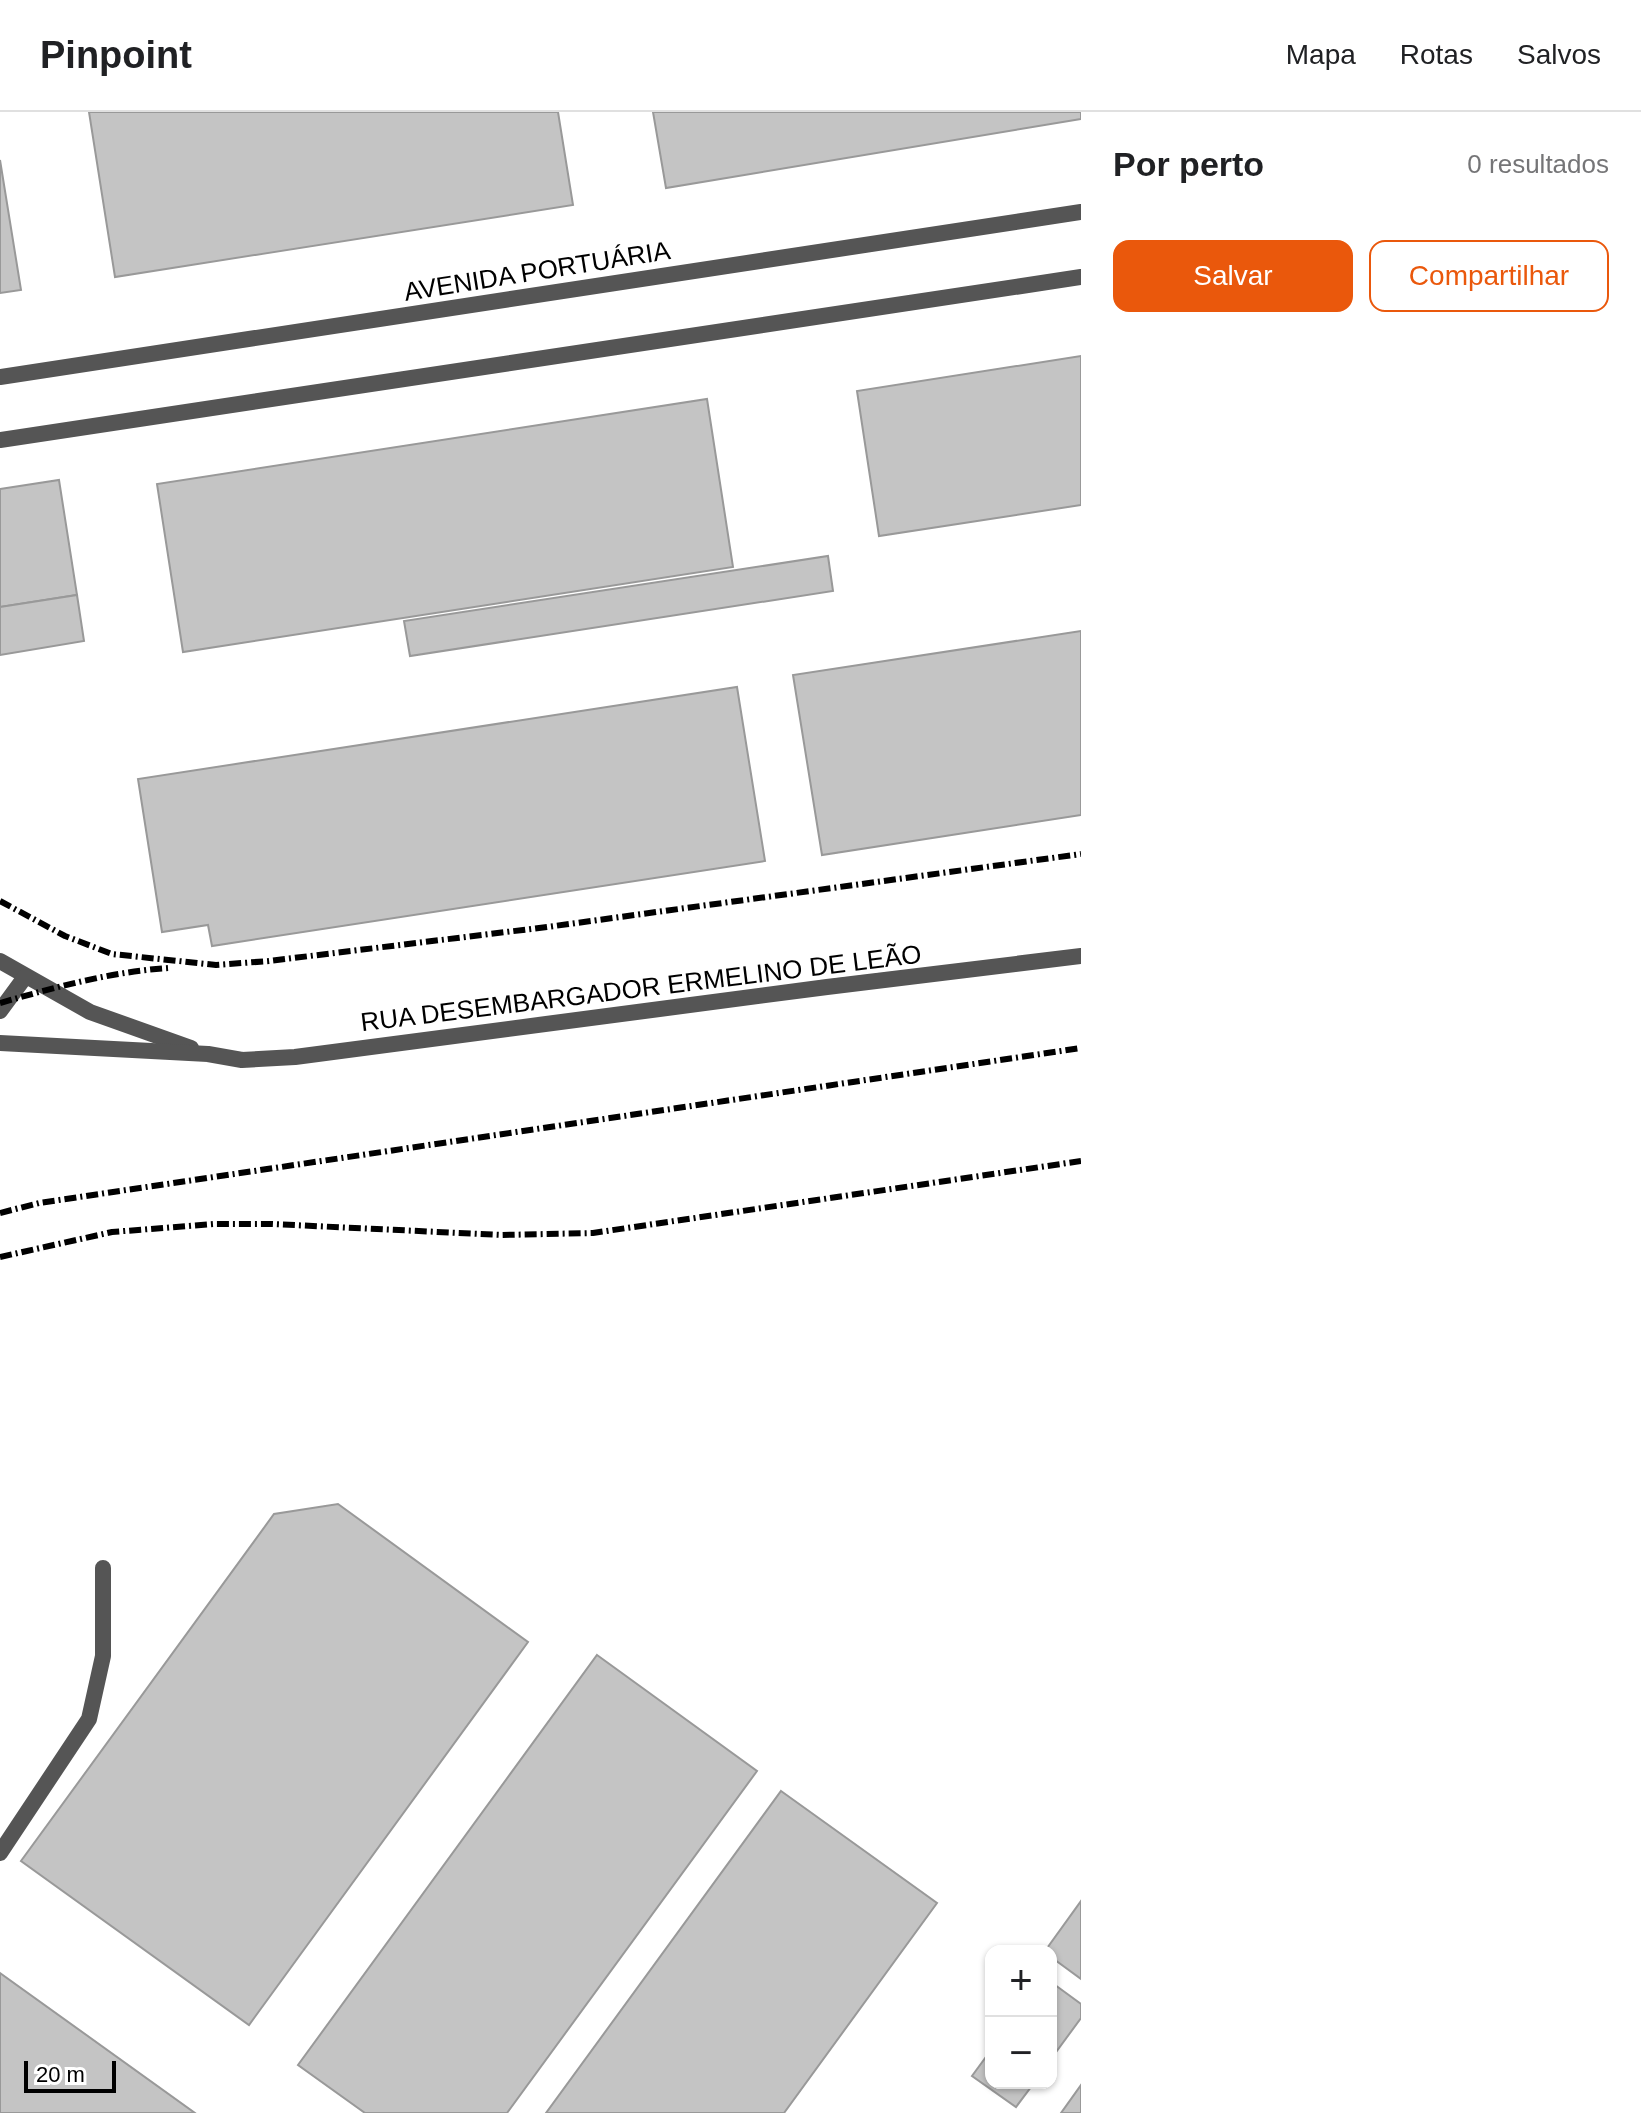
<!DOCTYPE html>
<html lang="pt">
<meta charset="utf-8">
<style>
:root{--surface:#fff;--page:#f6f6f6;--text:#202124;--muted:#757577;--line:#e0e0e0;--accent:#ea580c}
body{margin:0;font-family:Arial,sans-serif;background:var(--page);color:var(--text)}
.controls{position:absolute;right:24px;bottom:24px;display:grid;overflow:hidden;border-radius:16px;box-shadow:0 2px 6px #0004}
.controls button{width:72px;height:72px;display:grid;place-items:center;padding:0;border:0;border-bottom:2px solid var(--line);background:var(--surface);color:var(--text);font:40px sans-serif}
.scale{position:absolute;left:24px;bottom:20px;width:92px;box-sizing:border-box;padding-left:8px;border:4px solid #000;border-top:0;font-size:22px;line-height:28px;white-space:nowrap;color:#000;-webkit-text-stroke:6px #fff;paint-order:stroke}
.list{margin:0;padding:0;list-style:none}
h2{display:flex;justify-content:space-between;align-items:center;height:104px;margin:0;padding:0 32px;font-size:34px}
h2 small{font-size:26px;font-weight:400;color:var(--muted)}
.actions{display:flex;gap:16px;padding:24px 32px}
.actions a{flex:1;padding:18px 0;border:2px solid var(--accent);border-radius:16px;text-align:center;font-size:28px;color:var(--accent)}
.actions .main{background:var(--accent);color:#fff}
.map{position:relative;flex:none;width:1081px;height:2001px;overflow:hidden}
header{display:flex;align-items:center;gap:48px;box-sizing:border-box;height:112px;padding:0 40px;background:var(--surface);border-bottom:2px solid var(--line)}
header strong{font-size:38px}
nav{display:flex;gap:44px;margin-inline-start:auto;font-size:28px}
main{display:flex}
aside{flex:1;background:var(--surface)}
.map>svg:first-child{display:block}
.building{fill:#c4c4c4;stroke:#999;stroke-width:2}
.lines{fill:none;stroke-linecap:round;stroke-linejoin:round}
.service{stroke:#555;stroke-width:16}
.minor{stroke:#555;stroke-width:16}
.rail{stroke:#000;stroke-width:6;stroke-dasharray:12 4 2 4;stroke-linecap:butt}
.labels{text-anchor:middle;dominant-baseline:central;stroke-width:8;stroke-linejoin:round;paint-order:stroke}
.street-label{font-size:26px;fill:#000;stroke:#fff}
</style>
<header>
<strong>Pinpoint</strong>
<nav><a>Mapa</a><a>Rotas</a><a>Salvos</a></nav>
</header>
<main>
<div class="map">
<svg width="1081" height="2001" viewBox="0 0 1081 2001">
<rect width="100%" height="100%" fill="#fff"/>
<!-- building -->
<g class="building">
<path d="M89,0H558L573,93L115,165Z"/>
<path d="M653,0H1081V7L666,76Z"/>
<path d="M0,48L21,178L0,181Z"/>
<path d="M1081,244V393L879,424L857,279Z"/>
<path d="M707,287L733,455L183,540L157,372Z"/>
<path d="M59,368L77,483L0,495V377Z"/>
<path d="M828,444L833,479L410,544L404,509Z"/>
<path d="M77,483L84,529L0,543V495Z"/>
<path d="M1081,519V703L822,743L793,563Z"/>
<path d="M737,575L765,749L212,834L208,813L162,820L138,667Z"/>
<path d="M338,1392L528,1530L249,1913L21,1749L274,1402Z"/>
<path d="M597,1543L757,1659L507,2001H365L298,1953Z"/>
<path d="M781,1679L937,1791L784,2001H546Z"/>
<path d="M1081,1789V1867L1051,1845V1839H1045Z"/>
<path d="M0,1861L195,2001H0Z"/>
<path d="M1051,1870L1081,1892V1906L1051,1947Z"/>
<path d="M991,1938V1971H1034L1016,1995L972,1964Z"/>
<path d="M1081,1973V2001H1061Z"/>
</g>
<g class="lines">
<!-- service -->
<path class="service" d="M0,1741L89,1607L103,1544V1456"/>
<!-- minor -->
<g class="minor">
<path d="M0,265L1081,100"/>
<path d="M0,328L1081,165"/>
<path d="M0,849L90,900L191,936"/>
<path d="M0,899L25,865"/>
<path d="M0,931L208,942L242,948L295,945L827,875L1081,844"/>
</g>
<!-- rail -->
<g class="rail">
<path d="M0,789L65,824L112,842L216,853L269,849L547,815L1081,742"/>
<path d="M0,891C56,875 110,860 168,856"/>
<path d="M0,1101L39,1091L1081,936"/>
<path d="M0,1145L112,1120L213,1112H272L502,1123L593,1121L1081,1049"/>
</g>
</g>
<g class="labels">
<!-- street labels -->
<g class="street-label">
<text transform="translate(537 159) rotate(-9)">AVENIDA PORTUÁRIA</text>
<text transform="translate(641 876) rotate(-7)">RUA DESEMBARGADOR ERMELINO DE LEÃO</text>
</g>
</g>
</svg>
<div class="controls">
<button>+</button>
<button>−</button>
</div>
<div class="scale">20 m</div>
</div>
<aside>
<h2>Por perto<small>0 resultados</small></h2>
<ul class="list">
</ul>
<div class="actions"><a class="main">Salvar</a><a>Compartilhar</a></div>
</aside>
</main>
